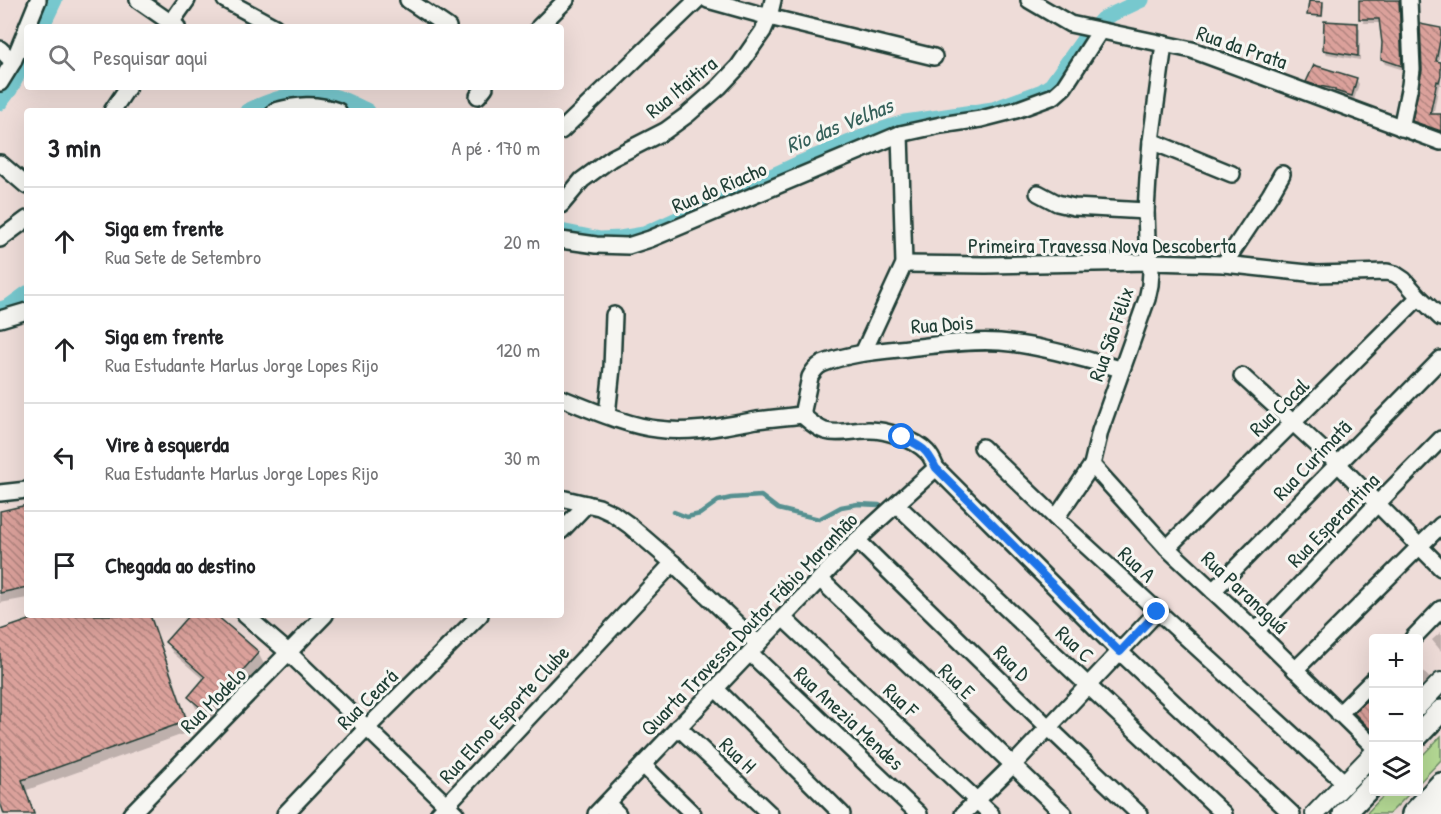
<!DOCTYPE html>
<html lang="pt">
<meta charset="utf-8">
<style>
:root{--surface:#fff;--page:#f2f2f2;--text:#202124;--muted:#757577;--line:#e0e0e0}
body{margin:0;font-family:"Patrick Hand",sans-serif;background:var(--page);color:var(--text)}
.controls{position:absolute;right:18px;bottom:18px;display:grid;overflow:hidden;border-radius:6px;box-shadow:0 6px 24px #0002}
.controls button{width:54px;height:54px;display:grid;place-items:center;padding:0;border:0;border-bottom:2px solid var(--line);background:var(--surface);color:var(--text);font:30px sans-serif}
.stop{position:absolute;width:18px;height:18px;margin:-14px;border:4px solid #1a73e8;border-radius:50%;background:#fff}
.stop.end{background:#1a73e8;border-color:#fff;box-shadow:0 2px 6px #0008}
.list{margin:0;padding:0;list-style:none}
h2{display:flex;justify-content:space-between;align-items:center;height:78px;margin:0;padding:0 24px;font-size:26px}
h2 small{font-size:20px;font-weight:400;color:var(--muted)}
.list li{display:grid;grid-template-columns:39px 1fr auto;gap:18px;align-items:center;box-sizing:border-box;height:108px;padding:0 24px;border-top:2px solid var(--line)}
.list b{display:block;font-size:22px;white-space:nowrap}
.list p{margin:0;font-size:20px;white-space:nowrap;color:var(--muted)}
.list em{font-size:20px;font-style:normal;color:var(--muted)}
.icon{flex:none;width:33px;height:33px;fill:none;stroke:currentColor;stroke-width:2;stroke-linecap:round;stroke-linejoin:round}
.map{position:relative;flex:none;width:1441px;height:814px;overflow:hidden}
.search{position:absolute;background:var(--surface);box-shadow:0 6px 24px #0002;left:24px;top:24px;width:540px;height:66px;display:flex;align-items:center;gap:15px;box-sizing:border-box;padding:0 21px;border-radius:6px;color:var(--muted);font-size:22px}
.panel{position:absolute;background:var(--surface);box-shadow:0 6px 24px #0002;left:24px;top:108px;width:540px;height:510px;border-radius:6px}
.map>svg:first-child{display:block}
.green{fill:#b4d994;stroke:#6a8b64;stroke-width:1.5}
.shadow{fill:#0003}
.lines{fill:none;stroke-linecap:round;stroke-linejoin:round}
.stream{stroke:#549090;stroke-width:4.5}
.canal{stroke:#77c8ce;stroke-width:15}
.building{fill:url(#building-back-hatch);stroke:#1f3d34;stroke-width:1.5}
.minor-casing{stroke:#1f3d34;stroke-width:20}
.major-casing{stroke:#1f3d34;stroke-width:22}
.highway-casing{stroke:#1f3d34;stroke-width:26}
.minor{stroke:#f6f6f2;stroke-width:15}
.major{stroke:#f6f6f2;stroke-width:18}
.highway{stroke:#f6f6f2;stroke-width:21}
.route{stroke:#1a73e8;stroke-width:8}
.labels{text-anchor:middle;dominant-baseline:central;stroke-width:6;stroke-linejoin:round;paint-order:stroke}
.street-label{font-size:21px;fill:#1f3d34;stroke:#f6f6f2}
.water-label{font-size:22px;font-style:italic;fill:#35605a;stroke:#f6f6f2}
</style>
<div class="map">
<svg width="1441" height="814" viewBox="0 0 1441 814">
<defs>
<pattern id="building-back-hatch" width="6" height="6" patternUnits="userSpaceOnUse" patternTransform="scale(1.5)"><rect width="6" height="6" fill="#dba19b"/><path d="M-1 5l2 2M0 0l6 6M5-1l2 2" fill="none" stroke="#b1847f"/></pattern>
</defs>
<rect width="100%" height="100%" fill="#eedcd8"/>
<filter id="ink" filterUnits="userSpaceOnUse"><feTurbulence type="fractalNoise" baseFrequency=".0167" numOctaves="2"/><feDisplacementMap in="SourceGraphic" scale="12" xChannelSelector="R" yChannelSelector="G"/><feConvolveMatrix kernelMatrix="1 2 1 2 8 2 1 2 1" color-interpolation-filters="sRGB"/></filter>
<g filter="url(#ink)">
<!-- green -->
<g class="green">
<path d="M1441,736V760L1419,783V759Z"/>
<path d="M1387,792H1411L1389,814H1366Z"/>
</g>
<!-- shadow -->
<g class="shadow">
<path d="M1361,0H1403L1401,6L1404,70L1385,64L1382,59L1383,43L1381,23H1364L1361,18Z"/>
<path d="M1323,4L1324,6L1323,17L1310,16L1309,14Z"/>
<path d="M1357,25L1360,29V60L1327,54L1324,50Z"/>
<path d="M1441,30V49L1438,63H1441V85H1439L1433,116H1441V134L1417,125L1414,121Z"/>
<path d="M1356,79L1359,84L1354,100L1339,95L1337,93L1310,86L1308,82Z"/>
<path d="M27,507V598L0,603V512Z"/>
<path d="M49,615H151L192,731L27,790L35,814H6L0,797V632Z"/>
<path d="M191,615H214L258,653L264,664L212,722L196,708L190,697L205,681L173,653L166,642Z"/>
<path d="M1441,632V651L1432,640Z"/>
<path d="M1418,665L1431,680L1421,689L1418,687Z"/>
<path d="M1374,695L1373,733L1358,718L1355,713Z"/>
</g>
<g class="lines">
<!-- stream -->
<path class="stream" d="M674,512L687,517L700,514L718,501L731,498L761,496L778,509L819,519L841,507L858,504L879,505"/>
<!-- canal -->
<g class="canal">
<path d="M42,27L55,0"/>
<path d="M0,103L10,90L27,57"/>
<path d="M247,111C273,98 304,88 333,96C345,99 357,106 368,111"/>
<path d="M561,231L600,239L620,238L644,234L797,164L874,132L905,122L993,109L1042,91L1051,85L1083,40L1102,19L1142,0"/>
<path d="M0,309L9,306L27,293"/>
</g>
</g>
<!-- building -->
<g class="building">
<path d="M1359,0H1399L1402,66L1381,59L1382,43L1379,19H1359Z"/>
<path d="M1309,1L1323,2L1322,16L1307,15Z"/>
<path d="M1324,21L1358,23V56L1323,50Z"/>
<path d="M1420,24L1441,28V36L1436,61L1441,62V75L1439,82L1437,81L1430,114H1441V131L1412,121L1422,70Z"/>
<path d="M1314,65L1357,78L1352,96L1335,91V89L1315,85L1306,82Z"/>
<path d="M27,505V587L0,593V511Z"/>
<path d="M44,615H150L187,721L22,780L34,814H4L0,802V630Z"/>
<path d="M189,615H216L259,652L206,712L188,697L205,677L165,642Z"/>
<path d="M1374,693V725L1370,729L1354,713Z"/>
</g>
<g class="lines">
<defs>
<g id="minor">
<path d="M138,0L177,27"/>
<path d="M225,0L275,27"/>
<path d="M408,0L448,27"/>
<path d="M708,0L769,17L934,57"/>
<path d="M1029,0L1070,24L1192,50L1441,142"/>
<path d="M27,27L38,0"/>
<path d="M168,27L187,0"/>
<path d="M539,27L566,0"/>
<path d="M0,49L13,62"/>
<path d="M0,83L13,62L27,28"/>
<path d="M478,96L485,87"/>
<path d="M112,111L128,87"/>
<path d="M275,111C297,105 316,103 338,111"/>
<path d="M1401,128L1410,85L1412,69L1409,0"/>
<path d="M561,131L697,0"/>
<path d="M1151,141L1232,174"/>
<path d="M0,163L27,186"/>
<path d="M1038,193L1057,203L1074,207L1146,211"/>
<path d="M561,205L582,180L612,158L665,131L687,115L719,87L738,67L763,31L769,17L773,0"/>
<path d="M0,239L27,219"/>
<path d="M561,240L596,245L628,246L650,239L900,134L941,125L981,119L1016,110L1054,96L1064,87L1100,31"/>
<path d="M904,264L986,265L1150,262L1224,264L1317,274L1387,272L1395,274L1404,280L1419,297L1441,318"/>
<path d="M1224,264L1270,195L1282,174"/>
<path d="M0,319L27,311"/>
<path d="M863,353L904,264L900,134"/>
<path d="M1242,376L1337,463L1441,568"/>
<path d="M561,398C590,409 627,426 657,429C691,434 723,426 757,420C772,418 787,417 802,415C809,421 816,428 825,431C839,435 853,430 867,430C884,429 915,439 927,452C931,456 934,463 936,468L1120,652L1292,814"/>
<path d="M607,415L612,368L614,315"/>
<path d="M802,415L810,377C813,371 816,367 822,364C849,353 879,351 908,348C938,345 969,340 1000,342C1041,345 1082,359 1121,369"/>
<path d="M982,447L1056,518L1345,783"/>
<path d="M1092,465L1167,548L1256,631L1374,747"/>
<path d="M0,493L27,490"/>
<path d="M561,498L599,507L612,513L629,525L673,563L758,644"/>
<path d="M897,505L1224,814"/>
<path d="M1056,518L1092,465L1100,431L1147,299L1150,285L1151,272L1147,240L1146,211L1148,178L1151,141L1164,44"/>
<path d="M561,531L587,504"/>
<path d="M857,540L1048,727L1139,814"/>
<path d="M1167,548L1419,297"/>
<path d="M820,579L1064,814"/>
<path d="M1213,591L1441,359"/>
<path d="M245,615L289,653L456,814"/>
<path d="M783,618L991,814"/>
<path d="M1256,631L1377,504L1441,439"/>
<path d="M1413,638L1441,609"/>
<path d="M750,653L919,814"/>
<path d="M1295,670L1441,525"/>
<path d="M716,689L842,814"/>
<path d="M1339,714L1374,679"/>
<path d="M678,727L770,814"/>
<path d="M643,765L693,814"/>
<path d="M607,803L618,814"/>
<path d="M131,814L325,615"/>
<path d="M285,814L367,728L480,615"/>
<path d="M438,814L673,563"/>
<path d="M596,814L857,540L936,468"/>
<path d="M963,814L1014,764L1157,612"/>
</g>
<g id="major">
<path d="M1418,706L1441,682"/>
<path d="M1315,814L1374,753"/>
<path d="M1434,814L1441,807"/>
</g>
<g id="highway">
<path d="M1418,735L1441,711"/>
<path d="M1344,814L1374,783"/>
<path d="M1413,814L1441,784"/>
</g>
</defs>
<!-- minor casing -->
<use href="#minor" class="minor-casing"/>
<!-- major casing -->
<use href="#major" class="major-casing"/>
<!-- highway casing -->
<use href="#highway" class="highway-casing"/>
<!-- minor -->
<use href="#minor" class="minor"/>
<!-- major -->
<use href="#major" class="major"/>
<!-- highway -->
<use href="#highway" class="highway"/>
</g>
</g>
<g class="lines" filter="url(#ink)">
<!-- route -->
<path class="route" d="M902,437C922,447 926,448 936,468L1120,652L1157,612"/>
</g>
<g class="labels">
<!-- street labels -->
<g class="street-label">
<text transform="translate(1242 47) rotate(19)">Rua da Prata</text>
<text transform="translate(681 87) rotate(-39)">Rua Itaitira</text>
<text transform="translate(719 187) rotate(-23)">Rua do Riacho</text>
<text x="1102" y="245">Primeira Travessa Nova Descoberta</text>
<text transform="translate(942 324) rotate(-4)">Rua Dois</text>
<text transform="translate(1111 334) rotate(-71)">Rua São Félix</text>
<text transform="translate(1279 407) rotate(-44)">Rua Cocal</text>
<text transform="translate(1312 460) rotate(-46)">Rua Curimatã</text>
<text transform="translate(1333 520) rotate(-46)">Rua Esperantina</text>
<text transform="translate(1137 564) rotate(43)">Rua A</text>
<text transform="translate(1245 592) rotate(43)">Rua Paranaguá</text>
<text transform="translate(749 624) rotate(-46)">Quarta Travessa Doutor Fábio Maranhão</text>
<text transform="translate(1075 644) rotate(43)">Rua C</text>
<text transform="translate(1012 663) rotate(45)">Rua D</text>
<text transform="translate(957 681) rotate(44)">Rua E</text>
<text transform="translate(367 699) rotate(-45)">Rua Ceará</text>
<text transform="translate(213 700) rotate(-45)">Rua Modelo</text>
<text transform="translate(901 700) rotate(43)">Rua F</text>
<text transform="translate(504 714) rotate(-47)">Rua Elmo Esporte Clube</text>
<text transform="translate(849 718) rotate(43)">Rua Anezia Mendes</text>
<text transform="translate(738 755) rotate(44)">Rua H</text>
</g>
<!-- water labels -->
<g class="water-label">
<text transform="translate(839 125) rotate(-22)">Rio das Velhas</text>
</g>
</g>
</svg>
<div class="controls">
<button>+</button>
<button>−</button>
<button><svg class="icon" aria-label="layers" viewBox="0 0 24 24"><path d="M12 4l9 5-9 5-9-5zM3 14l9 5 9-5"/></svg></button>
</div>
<div class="stop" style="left:902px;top:437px"></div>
<div class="stop end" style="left:1157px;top:612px"></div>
<div class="search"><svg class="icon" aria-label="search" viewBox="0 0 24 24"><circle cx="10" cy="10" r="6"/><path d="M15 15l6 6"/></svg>Pesquisar aqui</div>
<section class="panel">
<h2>3 min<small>A pé · 170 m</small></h2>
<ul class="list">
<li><svg class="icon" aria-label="ahead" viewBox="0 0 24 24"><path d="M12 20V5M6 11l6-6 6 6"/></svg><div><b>Siga em frente</b><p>Rua Sete de Setembro</p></div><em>20 m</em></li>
<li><svg class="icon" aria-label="ahead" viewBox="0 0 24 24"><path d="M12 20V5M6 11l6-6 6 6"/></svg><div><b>Siga em frente</b><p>Rua Estudante Marlus Jorge Lopes Rijo</p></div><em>120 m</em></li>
<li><svg class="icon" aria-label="left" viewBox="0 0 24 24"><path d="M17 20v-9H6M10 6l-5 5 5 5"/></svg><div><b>Vire à esquerda</b><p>Rua Estudante Marlus Jorge Lopes Rijo</p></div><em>30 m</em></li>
<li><svg class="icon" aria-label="arrive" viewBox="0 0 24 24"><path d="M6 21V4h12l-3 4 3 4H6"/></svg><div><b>Chegada ao destino</b></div></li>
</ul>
</section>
</div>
